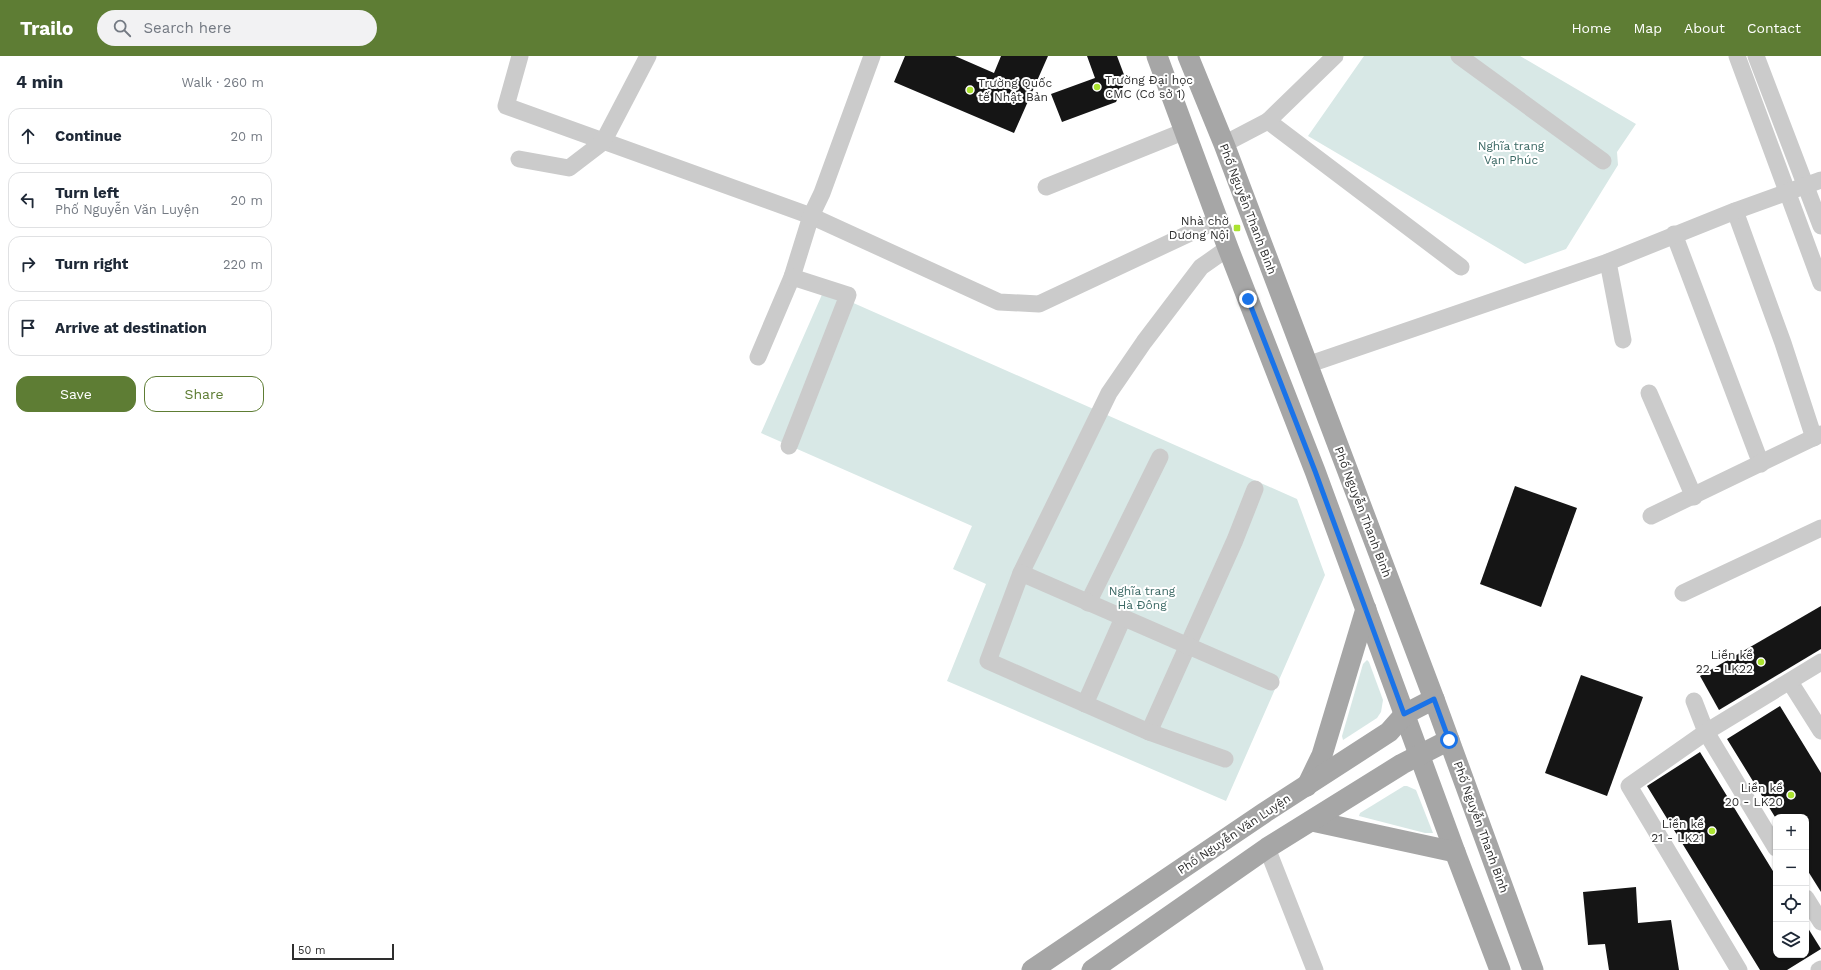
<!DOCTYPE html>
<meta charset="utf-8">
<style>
:root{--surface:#fff;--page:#f2f2f3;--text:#1f2937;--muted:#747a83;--line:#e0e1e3;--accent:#5e7d34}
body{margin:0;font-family:"Work Sans",sans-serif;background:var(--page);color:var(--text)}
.controls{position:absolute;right:12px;bottom:12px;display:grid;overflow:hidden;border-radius:8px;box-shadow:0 1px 3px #0004}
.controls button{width:36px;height:36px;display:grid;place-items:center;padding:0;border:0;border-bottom:1px solid var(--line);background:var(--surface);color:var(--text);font:20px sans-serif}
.scale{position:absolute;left:12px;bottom:10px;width:102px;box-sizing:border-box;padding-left:4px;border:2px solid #2e2e2e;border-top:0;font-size:11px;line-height:14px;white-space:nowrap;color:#2e2e2e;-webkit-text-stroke:3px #fff;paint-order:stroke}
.stop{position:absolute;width:12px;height:12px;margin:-9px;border:3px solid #1a73e8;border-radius:50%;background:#fff}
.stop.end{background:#1a73e8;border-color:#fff;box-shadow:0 1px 4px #0008}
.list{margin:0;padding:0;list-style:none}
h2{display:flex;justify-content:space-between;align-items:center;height:52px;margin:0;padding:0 16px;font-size:17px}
h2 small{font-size:13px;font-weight:400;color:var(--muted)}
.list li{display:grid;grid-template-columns:26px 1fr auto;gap:12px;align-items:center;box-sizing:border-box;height:56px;margin:0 8px 8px;padding:0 8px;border:1px solid var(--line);border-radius:12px}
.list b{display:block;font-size:15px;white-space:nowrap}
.list p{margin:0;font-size:13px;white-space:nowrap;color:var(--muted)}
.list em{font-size:13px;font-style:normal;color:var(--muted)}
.actions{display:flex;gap:8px;padding:12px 16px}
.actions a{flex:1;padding:9px 0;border:1px solid var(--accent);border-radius:12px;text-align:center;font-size:14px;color:var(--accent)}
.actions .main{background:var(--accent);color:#fff}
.icon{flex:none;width:22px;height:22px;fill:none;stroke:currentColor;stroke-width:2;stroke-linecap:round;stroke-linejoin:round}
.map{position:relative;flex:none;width:1541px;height:914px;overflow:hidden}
header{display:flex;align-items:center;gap:24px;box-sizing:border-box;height:56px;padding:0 20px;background:var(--accent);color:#fff}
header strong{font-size:19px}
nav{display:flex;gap:22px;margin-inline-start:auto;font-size:14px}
.search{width:280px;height:36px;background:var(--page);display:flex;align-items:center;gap:10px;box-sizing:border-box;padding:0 14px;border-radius:22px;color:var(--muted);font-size:15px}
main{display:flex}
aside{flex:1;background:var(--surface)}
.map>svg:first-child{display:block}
.green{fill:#d8e8e6}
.building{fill:#151515}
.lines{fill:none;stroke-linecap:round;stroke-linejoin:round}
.minor{stroke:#cbcbcb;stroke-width:17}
.major{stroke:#a6a6a6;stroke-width:21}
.route{stroke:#1a73e8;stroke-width:5}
.poi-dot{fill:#abe331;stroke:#fff;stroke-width:1.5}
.labels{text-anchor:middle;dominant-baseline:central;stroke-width:4;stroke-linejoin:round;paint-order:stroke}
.poi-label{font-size:12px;fill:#2e2e2e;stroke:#fff;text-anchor:end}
.park-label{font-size:12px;fill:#3c6965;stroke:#fff}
.street-label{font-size:12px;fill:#2e2e2e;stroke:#fff}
</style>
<header>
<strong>Trailo</strong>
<div class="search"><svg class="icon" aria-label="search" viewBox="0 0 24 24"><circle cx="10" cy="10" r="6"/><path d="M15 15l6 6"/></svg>Search here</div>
<nav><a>Home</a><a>Map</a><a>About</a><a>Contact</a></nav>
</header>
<main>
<aside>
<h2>4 min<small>Walk · 260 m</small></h2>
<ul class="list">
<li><svg class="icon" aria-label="ahead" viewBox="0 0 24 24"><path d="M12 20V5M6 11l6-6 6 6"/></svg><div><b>Continue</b></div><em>20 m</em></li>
<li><svg class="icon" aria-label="left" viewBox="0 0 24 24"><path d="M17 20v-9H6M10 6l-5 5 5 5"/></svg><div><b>Turn left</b><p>Phố Nguyễn Văn Luyện</p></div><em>20 m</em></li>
<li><svg class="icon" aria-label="right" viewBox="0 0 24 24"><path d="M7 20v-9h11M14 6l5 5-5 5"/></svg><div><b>Turn right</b></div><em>220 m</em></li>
<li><svg class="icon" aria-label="arrive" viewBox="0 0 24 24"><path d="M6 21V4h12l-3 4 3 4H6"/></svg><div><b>Arrive at destination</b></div></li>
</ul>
<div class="actions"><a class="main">Save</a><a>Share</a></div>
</aside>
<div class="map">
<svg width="1541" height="914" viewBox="0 0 1541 914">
<rect width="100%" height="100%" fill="#fff"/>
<!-- green -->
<g class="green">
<path d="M1084,0H1240L1356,68L1337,96L1338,109L1286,193L1245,208L1028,80Z"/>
<path d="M544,234L1017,443L1045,519L946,745L667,625L706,528L673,513L692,470L481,377Z"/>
<path d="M1087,604L1089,606L1103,644L1101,656L1097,662L1063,684L1062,680L1083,608Z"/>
<path d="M1124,730H1127L1136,734L1153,777H1145L1079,760L1080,757Z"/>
</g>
<!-- building -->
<g class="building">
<path d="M625,0H675L714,17L721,0H768L734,77L614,26Z"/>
<path d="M807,0H837L846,24L836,46L782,66L771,38L815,22Z"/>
<path d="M1235,430L1297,452L1261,551L1200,528Z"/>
<path d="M1541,550V593L1439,654L1420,620Z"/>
<path d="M1301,619L1363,641L1327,740L1265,717Z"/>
<path d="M1500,650L1541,717V836L1526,812V761H1495L1447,683Z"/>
<path d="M1420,696L1496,820V899H1526V869L1541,893L1507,914H1480L1367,730Z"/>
<path d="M1356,831L1358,867L1391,864L1399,914H1329L1325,888L1308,889L1303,836Z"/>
</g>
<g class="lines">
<!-- minor -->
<g class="minor">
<path d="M240,0L226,50L531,160L719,246L759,248L938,164"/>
<path d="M1179,0L1323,105"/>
<path d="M1457,0L1541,227"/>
<path d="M1476,0L1541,170"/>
<path d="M988,65L1181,211"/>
<path d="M944,88L988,65L1055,0"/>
<path d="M239,103L289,112L323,86L368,0"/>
<path d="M766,131L905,75"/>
<path d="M1455,155L1503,287L1534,382"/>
<path d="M1394,178L1481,408"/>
<path d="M1328,206L1343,284"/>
<path d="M478,301L512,221L531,160L542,137L592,0"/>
<path d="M1027,309L1328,206L1455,155L1541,124"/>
<path d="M1369,337L1414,441"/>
<path d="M509,390L568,239L512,221"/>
<path d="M1371,460L1541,378"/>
<path d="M741,517L829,337L864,286L921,211L948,192"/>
<path d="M1403,537L1541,472"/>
<path d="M808,547L880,401"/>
<path d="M1510,626L1541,675"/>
<path d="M1414,645L1426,676L1496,792"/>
<path d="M805,648L843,562"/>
<path d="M869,676L955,484L975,433"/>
<path d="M945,703L869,676L708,605L741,517L991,626"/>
<path d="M987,792L1035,914"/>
<path d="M1526,842L1541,866"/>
<path d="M1459,914L1349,730L1426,676L1541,606"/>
<path d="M1539,914L1541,913"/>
</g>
<!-- major -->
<g class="major">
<path d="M877,0L948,192L1035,415L1175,796L1220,914"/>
<path d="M908,0L944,88L1154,643L1253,914"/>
<path d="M1027,730L1042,699L1086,553"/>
<path d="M1032,765L1175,796"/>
<path d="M752,914L984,757L1109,676L1125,658L1154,643"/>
<path d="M812,914L987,792L1122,708L1169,684"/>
</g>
</g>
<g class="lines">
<!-- route -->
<path class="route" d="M968,243L1035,415L1124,658L1154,643L1169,684"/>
</g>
<!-- markers -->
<g class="poi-dot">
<circle cx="817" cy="31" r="4"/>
<circle cx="690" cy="34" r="4"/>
<rect x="953" y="168" width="8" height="8" rx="2"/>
<circle cx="1481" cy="606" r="4"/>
<circle cx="1511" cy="739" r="4"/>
<circle cx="1432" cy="775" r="4"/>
</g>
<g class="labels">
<!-- poi labels -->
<g class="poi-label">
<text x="825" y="24" text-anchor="start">Trường Đại học<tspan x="825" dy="14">CMC (Cơ sở 1)</tspan></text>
<text x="698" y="27" text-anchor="start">Trường Quốc<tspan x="698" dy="14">tế Nhật Bản</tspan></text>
<text x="949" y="165">Nhà chờ<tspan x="949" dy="14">Dương Nội</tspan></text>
<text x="1473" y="599">Liền kề<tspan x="1473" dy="14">22 - LK22</tspan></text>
<text x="1503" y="732">Liền kề<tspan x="1503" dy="14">20 - LK20</tspan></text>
<text x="1424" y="768">Liền kề<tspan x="1424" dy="14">21 - LK21</tspan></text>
</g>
<!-- park labels -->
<g class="park-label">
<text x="1231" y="90">Nghĩa trang<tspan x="1231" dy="14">Vạn Phúc</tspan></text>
<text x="862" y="535">Nghĩa trang<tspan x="862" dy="14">Hà Đông</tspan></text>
</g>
<!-- street labels -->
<g class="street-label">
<text transform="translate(968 153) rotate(69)">Phố Nguyễn Thanh Bình</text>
<text transform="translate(1083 456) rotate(69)">Phố Nguyễn Thanh Bình</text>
<text transform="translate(1201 771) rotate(70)">Phố Nguyễn Thanh Bình</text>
<text transform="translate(954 778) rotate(-34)">Phố Nguyễn Văn Luyện</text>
</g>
</g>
</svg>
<div class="controls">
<button>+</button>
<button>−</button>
<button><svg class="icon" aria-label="locate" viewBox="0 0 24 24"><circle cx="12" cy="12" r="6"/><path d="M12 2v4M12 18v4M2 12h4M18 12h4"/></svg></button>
<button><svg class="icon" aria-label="layers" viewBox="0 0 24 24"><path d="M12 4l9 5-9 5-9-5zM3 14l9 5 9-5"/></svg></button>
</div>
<div class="scale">50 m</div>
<div class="stop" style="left:1169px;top:684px"></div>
<div class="stop end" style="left:968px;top:243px"></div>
</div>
</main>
